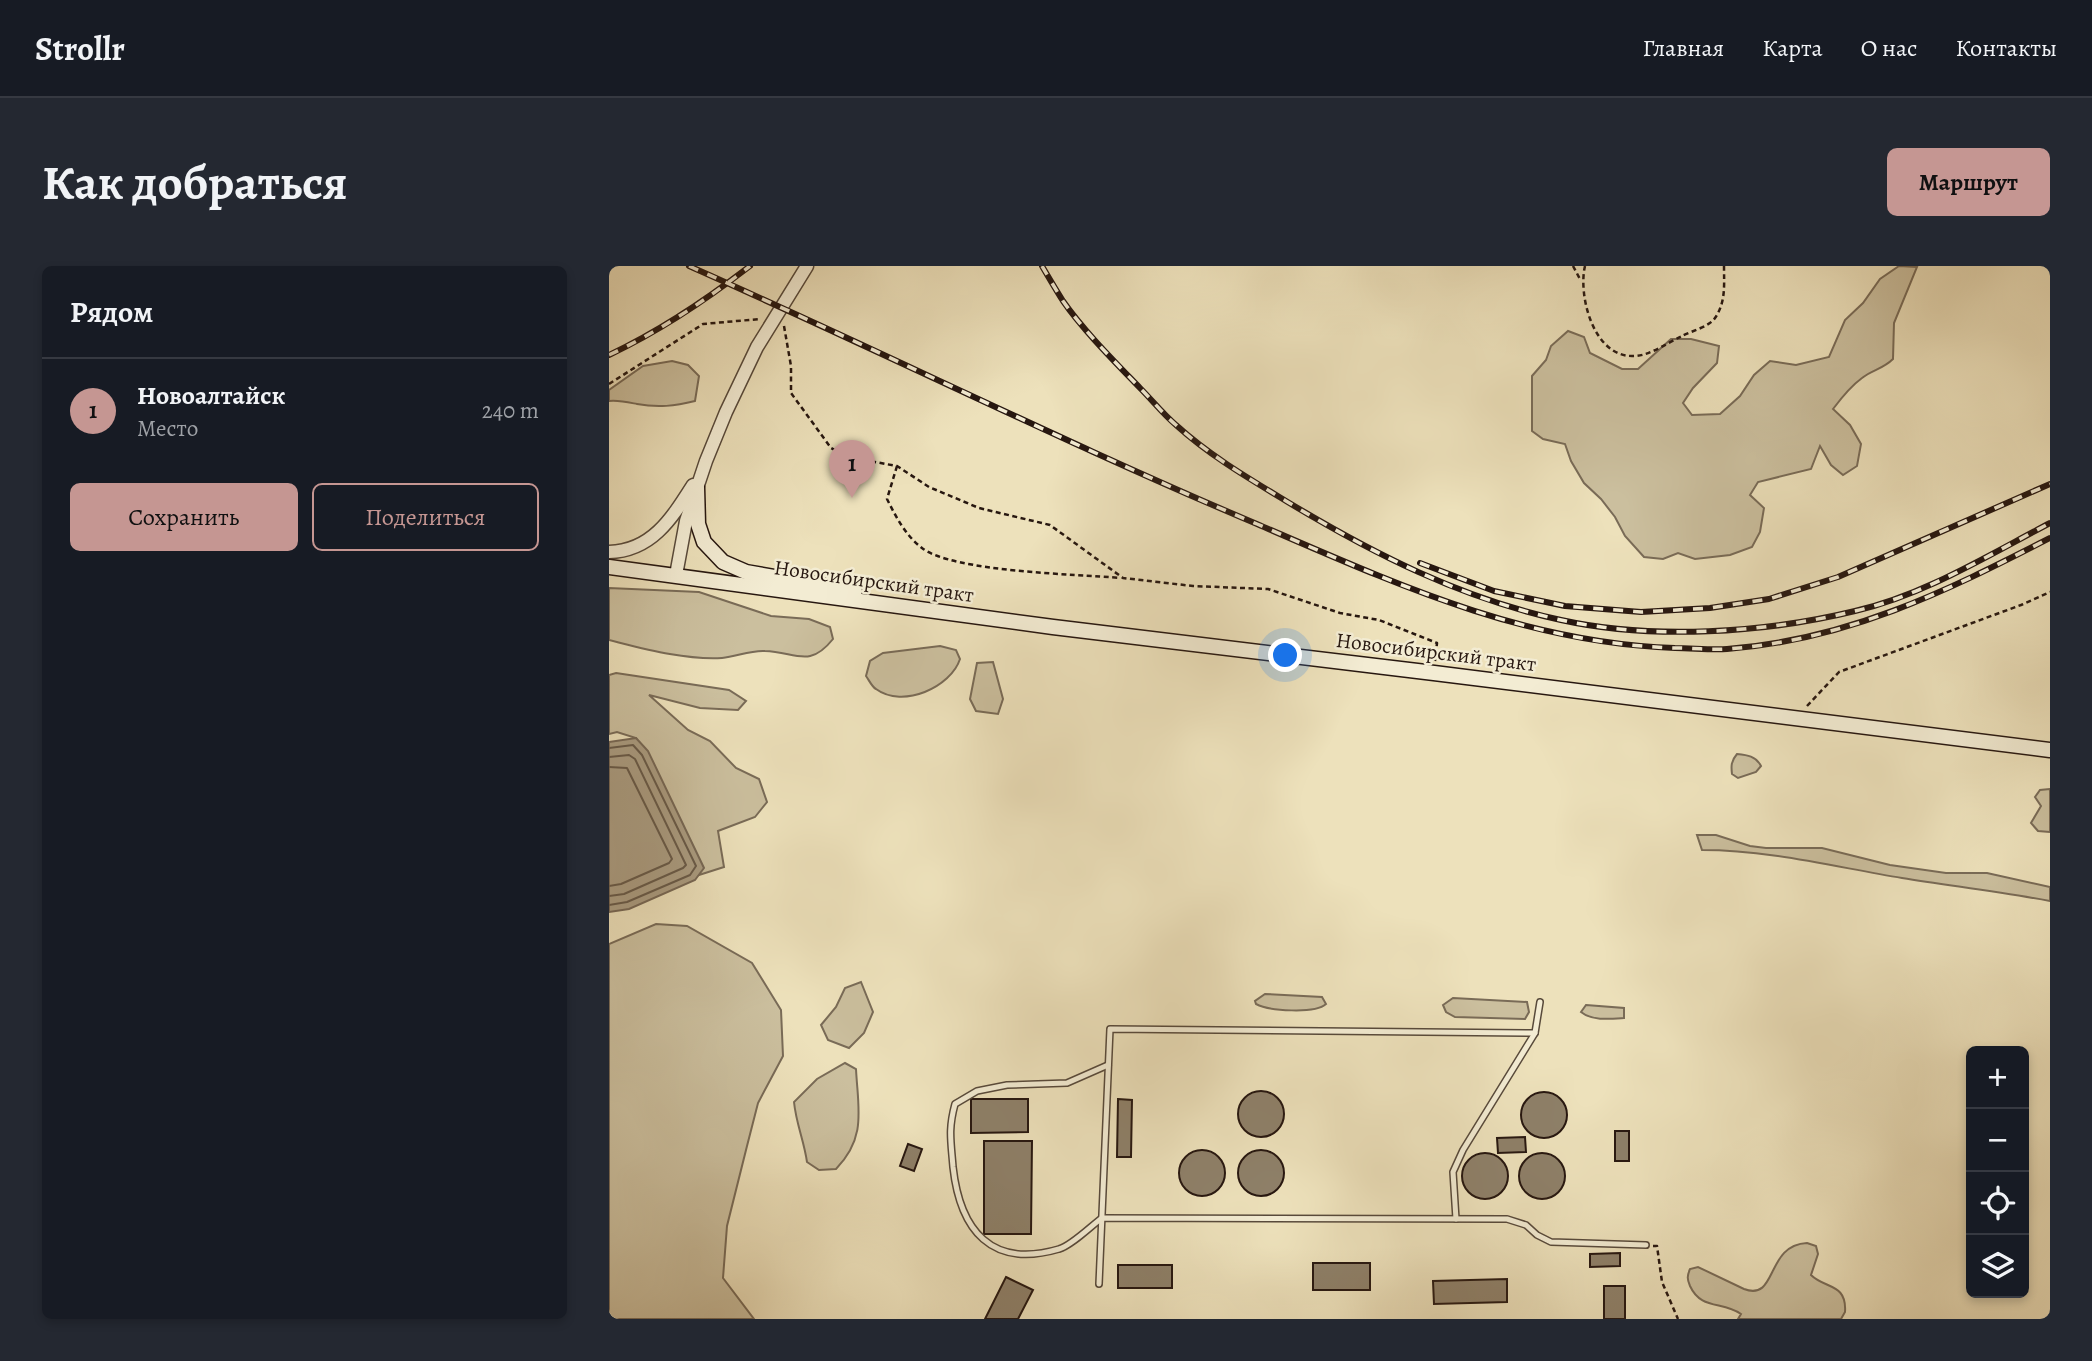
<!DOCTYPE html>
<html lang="ru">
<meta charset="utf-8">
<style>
:root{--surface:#171b24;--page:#242831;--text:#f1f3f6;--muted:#9ea1a6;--line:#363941;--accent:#c59692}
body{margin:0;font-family:Alegreya,serif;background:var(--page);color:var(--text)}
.controls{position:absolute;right:21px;bottom:21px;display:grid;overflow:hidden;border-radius:10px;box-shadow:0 4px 10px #0003}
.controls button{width:63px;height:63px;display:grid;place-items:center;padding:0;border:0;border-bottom:2px solid var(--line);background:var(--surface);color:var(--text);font:35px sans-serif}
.you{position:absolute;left:677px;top:390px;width:24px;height:24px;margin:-18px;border:5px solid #fff;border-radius:50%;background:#1a73e8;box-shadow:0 0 0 10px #1a73e833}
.badge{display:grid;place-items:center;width:46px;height:46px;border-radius:50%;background:var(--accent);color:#111;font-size:23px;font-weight:700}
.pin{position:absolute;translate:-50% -58px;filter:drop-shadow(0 2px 4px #0008)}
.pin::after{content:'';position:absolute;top:37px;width:24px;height:21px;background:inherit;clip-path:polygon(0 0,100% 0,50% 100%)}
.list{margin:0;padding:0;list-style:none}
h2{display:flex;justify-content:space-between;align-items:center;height:91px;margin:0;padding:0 28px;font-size:30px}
h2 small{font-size:23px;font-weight:400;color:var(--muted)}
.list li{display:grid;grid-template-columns:46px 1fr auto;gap:21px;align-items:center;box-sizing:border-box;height:105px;padding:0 28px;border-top:2px solid var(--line)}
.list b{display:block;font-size:26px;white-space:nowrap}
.list p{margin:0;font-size:23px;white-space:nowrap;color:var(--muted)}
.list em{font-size:23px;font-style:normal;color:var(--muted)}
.actions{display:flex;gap:14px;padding:21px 28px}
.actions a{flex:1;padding:16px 0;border:2px solid var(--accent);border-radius:10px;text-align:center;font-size:24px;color:var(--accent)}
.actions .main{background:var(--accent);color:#111}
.icon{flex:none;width:38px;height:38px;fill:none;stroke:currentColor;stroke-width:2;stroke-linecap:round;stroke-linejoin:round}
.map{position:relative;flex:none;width:1441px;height:1053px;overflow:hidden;border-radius:10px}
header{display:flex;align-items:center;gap:42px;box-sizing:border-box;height:98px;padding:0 35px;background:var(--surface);border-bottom:2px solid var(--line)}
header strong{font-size:33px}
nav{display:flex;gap:38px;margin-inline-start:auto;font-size:24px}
.intro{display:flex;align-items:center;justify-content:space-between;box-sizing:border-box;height:168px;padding:0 42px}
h1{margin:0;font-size:49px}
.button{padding:18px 32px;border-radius:10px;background:var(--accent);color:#111;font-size:24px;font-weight:700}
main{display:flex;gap:42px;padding:0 42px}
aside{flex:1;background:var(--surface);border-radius:10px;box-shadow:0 4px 10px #0003}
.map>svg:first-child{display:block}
.green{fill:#cbbf9e;stroke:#796b57;stroke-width:2}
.water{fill:#aa9c81;stroke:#766754;stroke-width:2}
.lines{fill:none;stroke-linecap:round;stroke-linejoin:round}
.shore{stroke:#685a48;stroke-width:2}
.building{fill:#8e8069;stroke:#271710;stroke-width:2}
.service-casing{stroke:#584a3b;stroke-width:8}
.tertiary-casing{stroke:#584a3b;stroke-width:15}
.secondary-casing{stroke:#271710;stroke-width:17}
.path{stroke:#271710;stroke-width:2.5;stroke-dasharray:5 3.5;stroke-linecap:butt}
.service{stroke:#f3ecd3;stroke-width:5}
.tertiary{stroke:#f3ecd3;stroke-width:12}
.secondary{stroke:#f3ecd3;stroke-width:14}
.rail-casing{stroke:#271710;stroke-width:6}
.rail{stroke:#f3ecd3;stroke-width:3.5;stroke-dasharray:10;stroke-linecap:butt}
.labels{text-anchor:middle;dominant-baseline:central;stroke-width:5;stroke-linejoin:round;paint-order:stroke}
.street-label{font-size:21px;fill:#271710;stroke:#f3ecd3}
</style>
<header>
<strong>Strollr</strong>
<nav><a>Главная</a><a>Карта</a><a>О нас</a><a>Контакты</a></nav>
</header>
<div class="intro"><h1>Как добраться</h1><a class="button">Маршрут</a></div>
<main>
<aside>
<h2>Рядом<small></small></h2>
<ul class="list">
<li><span class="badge">1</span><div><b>Новоалтайск</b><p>Место</p></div><em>240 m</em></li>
</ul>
<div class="actions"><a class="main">Сохранить</a><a>Поделиться</a></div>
</aside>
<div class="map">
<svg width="1441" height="1053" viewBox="0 0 1441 1053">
<rect width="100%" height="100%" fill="#ede1bb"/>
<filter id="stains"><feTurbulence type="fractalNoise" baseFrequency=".00286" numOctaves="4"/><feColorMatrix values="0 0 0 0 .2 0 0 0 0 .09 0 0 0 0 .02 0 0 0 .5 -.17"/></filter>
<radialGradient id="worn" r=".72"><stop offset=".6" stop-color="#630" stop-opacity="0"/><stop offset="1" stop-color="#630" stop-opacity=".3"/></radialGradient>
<!-- green -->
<g class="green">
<path d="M1290,0L1308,1L1285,57L1284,93C1274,103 1263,104 1253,112C1242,120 1233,131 1224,143L1241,159L1252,178L1248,200L1234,209L1222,199L1211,180L1202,203L1149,216L1141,229L1155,242L1151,266L1143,281L1121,289L1086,293L1069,287L1054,293L1035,291L1016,270L1006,251L992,233L975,217L962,195L956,178L934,173L923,165V110L937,94L942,80L959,65L975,71L981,87L1013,103H1029L1062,73H1082L1110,80L1108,97L1084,122L1074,137L1083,149L1111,148L1131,130L1145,109L1161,95L1187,99L1220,91L1236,54L1254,37L1271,13Z"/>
<path d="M63,95L79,99L90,110L86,135C66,140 49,142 28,138C18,136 10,134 0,135V124L34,100Z"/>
<path d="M0,322L90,326L162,350L200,353L221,361L224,373C200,403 187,386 156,385C141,384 127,391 113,392C75,394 36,383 0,374Z"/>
<path d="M331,380L347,384L351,393C342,421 294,443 267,423C263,421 260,414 257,410L261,395L274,387Z"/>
<path d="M384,396L394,433L389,448L367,445L361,433L368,397Z"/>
<path d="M7,407L120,424L137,435L129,444L91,442L40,429L79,464L101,475L127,502L150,513L158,536L146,551L109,565L115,601L90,609L27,472L8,466L0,468V409Z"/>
<path d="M1128,488C1138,489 1147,490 1152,500L1147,506L1129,512L1123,508C1122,500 1122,495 1128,488Z"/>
<path d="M1441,523V566L1429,565L1422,557L1432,540L1426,531L1431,524Z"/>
<path d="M1088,569H1107L1141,580L1157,582H1213L1281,599L1337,607H1378L1441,621V635C1392,626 1343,620 1293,612C1226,601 1161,584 1093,584Z"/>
<path d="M47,658L78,660L143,697L172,744L174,790L149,837L138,880L118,960L114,1012L145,1053H0V678Z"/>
<path d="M252,716L264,746L255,767L240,782L219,774L212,759L227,741L236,722Z"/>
<path d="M656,728L713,731L717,738C706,748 660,745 647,738L646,735Z"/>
<path d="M844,732L918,736L920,746L916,753L846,751L837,746L834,739Z"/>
<path d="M977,739L1015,742V752C1001,753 983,755 972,746Z"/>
<path d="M236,797L247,803C249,843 258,871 227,903L210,904L198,896C195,875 187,857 185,836L208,813Z"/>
<path d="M1198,977L1207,980L1209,988L1202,1009C1216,1023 1238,1017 1236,1046L1232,1053H1129L1132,1048C1113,1035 1092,1044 1081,1020C1078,1013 1078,1010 1081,1003L1089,1001L1135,1023C1169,1036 1156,979 1198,977Z"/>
</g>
<!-- water -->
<path class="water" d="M27,472L39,485L95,602L86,614L20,643L0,646V476Z"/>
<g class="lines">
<!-- shore -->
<g class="shore">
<path d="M0,482L24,479L33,489L87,600L81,609L18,636L0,639"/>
<path d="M0,491L20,489L26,493L77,599L74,602L15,628L0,630"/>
<path d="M0,501L18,502L63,593L60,597L12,618L0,620"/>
</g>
</g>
<!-- building -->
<g class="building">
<circle cx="652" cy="848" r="23"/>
<circle cx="935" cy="849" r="23"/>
<path d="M362,833H419V866L362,867Z"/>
<path d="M509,833L523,834L522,891H508Z"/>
<rect x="1006" y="865" width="14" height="30"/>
<path d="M916,871L917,886L889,887L888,872Z"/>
<path d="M375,875H423L422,968H375Z"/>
<path d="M299,878L313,883L305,905L291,900Z"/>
<circle cx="593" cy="907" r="23"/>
<circle cx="652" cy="907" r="23"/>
<circle cx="933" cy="910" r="23"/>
<circle cx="876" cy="910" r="23"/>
<path d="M1011,987V1000L981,1001V988Z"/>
<rect x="704" y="997" width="57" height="27"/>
<rect x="509" y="999" width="54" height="23"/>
<path d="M397,1011L424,1024L409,1053H376Z"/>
<path d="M898,1013V1036L825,1038L824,1015Z"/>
<rect x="995" y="1020" width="21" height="33"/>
</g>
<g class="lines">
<defs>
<g id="service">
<path d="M499,799L458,817L398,819L368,825L346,838C339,864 342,875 344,901C351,964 382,1003 450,983C462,980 482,960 493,952L898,953L917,959L928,969L942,976L1037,979"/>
<path d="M847,953L844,906L854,884L926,767L931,736"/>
<path d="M490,1018L501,763L926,767"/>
</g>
<g id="tertiary">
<path d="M0,286C43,285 63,252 84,219"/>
<path d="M67,309L77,255L97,195L117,146L148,81L198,0"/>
</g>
<g id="secondary">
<path d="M88,221L89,258L95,276L114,296L137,306L246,325"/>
<path d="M0,301L444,361L825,407L1441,484"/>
</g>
</defs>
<!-- service casing -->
<use href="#service" class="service-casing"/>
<!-- tertiary casing -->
<use href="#tertiary" class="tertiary-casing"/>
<!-- secondary casing -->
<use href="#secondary" class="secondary-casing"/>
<!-- path -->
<g class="path">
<path d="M964,0L972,15"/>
<path d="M976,0C969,29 984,90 1023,90C1039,91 1058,77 1073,70C1082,65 1100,61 1106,52C1117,36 1115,19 1115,0"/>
<path d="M175,60L182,100V127L222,182L238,191L288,200L320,221L370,242L441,259L514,312L584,320L659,323L731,347L770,354L828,377L826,395"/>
<path d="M0,118L94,58L151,53"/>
<path d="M288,200L278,233C287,251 297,270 313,282C344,306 467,308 511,312"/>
<path d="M1198,440L1230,406L1412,339L1441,326"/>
<path d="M1044,980H1048L1053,1016L1069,1053"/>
</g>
<!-- service -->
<use href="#service" class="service"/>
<!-- tertiary -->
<use href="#tertiary" class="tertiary"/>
<!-- secondary -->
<use href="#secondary" class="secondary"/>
<defs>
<g id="rail">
<path d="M80,0C270,84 456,177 648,258C785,317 914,377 1066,382C1083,382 1101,384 1118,383C1238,374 1336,326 1441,272"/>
<path d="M433,0C440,12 447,24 454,35C474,64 506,96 531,122C543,134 554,148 567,159C600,189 639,212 677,235C765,288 851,332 952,354C1043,374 1156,367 1246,345C1315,329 1378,290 1441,257"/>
<path d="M0,89C51,65 97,34 141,0"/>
<path d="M811,297L885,325L956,340L1032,346L1101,342L1160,333L1229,311L1441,218"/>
</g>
</defs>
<!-- rail casing -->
<use href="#rail" class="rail-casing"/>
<!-- rail -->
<use href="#rail" class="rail"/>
</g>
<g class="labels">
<!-- street labels -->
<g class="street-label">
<text transform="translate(265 315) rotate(8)">Новосибирский тракт</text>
<text transform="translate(827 386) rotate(7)">Новосибирский тракт</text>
</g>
</g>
<rect width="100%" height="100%" filter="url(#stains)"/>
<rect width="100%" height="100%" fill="url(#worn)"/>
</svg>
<div class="controls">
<button>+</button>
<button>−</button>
<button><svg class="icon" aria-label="locate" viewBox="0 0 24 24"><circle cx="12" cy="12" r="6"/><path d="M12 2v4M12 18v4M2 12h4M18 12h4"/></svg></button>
<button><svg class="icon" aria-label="layers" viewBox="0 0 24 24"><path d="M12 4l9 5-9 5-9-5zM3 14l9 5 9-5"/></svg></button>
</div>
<div class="you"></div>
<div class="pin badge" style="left:243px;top:232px">1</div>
</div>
</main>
